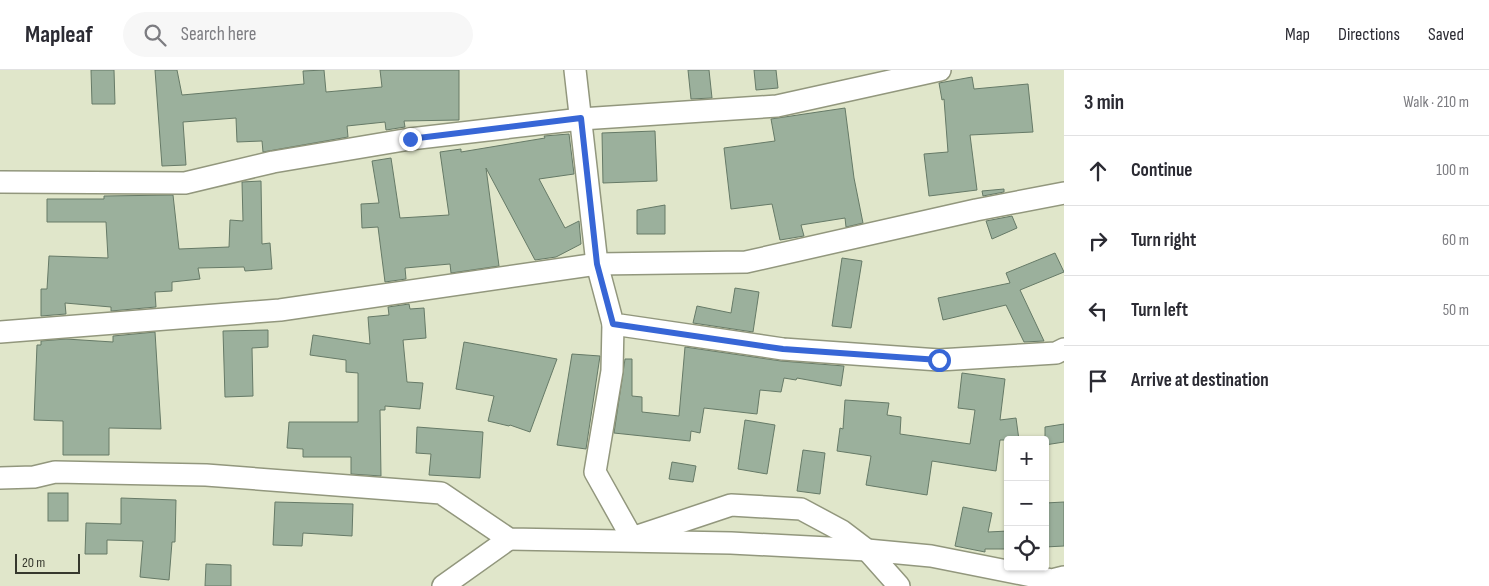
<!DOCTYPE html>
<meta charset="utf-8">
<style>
:root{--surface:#fff;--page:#f7f7f7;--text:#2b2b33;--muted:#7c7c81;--line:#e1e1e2}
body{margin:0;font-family:"Sofia Sans Condensed",sans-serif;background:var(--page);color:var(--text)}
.controls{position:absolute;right:15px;bottom:15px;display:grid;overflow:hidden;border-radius:5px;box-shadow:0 1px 4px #0004}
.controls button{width:45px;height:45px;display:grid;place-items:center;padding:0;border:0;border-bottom:1px solid var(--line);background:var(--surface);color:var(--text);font:25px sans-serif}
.scale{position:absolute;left:15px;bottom:12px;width:65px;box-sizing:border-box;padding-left:5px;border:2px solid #36382d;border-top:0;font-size:14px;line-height:18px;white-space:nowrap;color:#36382d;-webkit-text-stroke:4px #e0e6ca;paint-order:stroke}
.stop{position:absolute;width:15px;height:15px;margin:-11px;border:4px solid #3766d6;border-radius:50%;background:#fff}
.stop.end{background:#3766d6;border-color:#fff;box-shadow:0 1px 5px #0008}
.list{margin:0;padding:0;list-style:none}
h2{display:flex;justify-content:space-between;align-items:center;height:65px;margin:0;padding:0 20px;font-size:21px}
h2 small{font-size:16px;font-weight:400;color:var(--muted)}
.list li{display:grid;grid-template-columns:32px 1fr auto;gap:15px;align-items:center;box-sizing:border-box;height:70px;padding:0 20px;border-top:1px solid var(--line)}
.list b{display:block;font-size:19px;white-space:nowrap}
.list em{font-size:16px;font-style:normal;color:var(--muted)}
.icon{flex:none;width:28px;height:28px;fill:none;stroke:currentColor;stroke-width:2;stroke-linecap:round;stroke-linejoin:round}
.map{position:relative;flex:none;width:1064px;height:516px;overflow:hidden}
header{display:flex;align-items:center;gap:30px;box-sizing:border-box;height:70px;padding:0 25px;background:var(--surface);border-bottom:1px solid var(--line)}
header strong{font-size:24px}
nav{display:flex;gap:28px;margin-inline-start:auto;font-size:18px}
.search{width:350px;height:45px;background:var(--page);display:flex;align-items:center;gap:12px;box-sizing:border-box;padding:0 18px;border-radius:28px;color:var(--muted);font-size:19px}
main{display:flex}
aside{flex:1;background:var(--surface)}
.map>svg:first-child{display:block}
.building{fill:#9bb09c;stroke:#667a67}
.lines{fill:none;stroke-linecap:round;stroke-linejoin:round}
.street-casing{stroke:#92977d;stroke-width:24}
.street{stroke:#fff;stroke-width:21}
.route{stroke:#3766d6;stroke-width:6}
</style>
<header>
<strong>Mapleaf</strong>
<div class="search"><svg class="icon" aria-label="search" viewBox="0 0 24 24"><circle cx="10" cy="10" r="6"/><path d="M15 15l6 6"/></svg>Search here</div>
<nav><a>Map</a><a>Directions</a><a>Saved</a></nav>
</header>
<main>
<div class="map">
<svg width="1064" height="516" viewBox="0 0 1064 516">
<rect width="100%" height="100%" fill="#e0e6ca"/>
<!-- building -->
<g class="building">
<path d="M91,0H114L115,34H92Z"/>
<path d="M155,0H177L182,25L304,14L303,1L324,0L326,22L382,17L380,0H459V50L404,51L405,57L386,60L385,52L347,56L348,67L263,82L262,71L237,72L236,48L183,52L186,95L162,96Z"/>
<path d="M688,0H709L712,28L691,29Z"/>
<path d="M754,0H776L778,18L756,20Z"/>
<path d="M972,7L974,19L1028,14L1033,62L970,65L977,120L929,126L924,84L948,82L944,29L942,30L939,13Z"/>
<path d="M845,38L854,108L863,153L846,157L845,148L801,155L804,166L780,170L772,134L731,139L724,78L775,71L771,49Z"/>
<path d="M655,61L657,111L603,113L602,63Z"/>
<path d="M569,64L574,104L539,109L565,158L579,151L581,174L556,187L535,190L486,98L499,196L451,203L450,194L405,198L406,209L385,212L378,157L362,158L361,134L379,133L372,91L391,88L400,148L449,145L440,82L461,79V82L545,68L544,66Z"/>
<path d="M261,111L262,174L270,173L272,199L245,201L244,197L198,198L200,209L172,212V221L155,222L156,237L111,241V237L65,233L66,244L41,246V219H47L49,186L108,188L106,152H47V129H104V126L173,125L179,179L229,177L230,150L243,151L242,112Z"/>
<path d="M1004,119V122L983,126L982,121Z"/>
<path d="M665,135V164H637V140Z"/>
<path d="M1012,146L1017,158L992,169L986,151Z"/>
<path d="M1055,183L1064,202L1020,220L1044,271L1024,272L1006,235L943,250L938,228L1010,213L1006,203Z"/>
<path d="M842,188L862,191L851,258L832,256Z"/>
<path d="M735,218L759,222L753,262L693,253L697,236L731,243Z"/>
<path d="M409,234L410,239L424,238L426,268L403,270L407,312L423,313L420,339L385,336V340H380L381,406L351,404V387H303V379L287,378L289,352H358V303L346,302V290L310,285L313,265L370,274L368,247L389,245L388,237Z"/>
<path d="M268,260V277L252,278L253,326L225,327L223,261Z"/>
<path d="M155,262L161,359L109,358V385H63V351L34,350L37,275H41V271L66,269L113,272V266Z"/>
<path d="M464,272L557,289L530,362L510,355L509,356L488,351L494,326L456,319Z"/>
<path d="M685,277L781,291L844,296L841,316L797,308L796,310L784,308L781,322L760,320L757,344L704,338L700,363L691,361L690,371L614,363L625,289H632V326L642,327V342L679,346Z"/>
<path d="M572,284L600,286L586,379L557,375Z"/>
<path d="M962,303L1005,309L1000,350L1016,348L1019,370H1000L996,401L932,391L927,425L866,415L871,386L837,381L840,358L843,359L845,330L889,333L887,345L901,347L900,364L970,374L975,340L958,338Z"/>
<path d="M745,350L775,355L767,404L738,399Z"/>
<path d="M1064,354V372L1045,375V357Z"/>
<path d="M417,357L483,362L480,408L429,405L431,384L416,383Z"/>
<path d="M803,380L825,383L820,424L797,421Z"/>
<path d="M672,392L696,396L693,412L669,409Z"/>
<rect x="48" y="423" width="20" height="28"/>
<path d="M121,428L176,430L175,472H172L169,510L140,507L143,471L107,470V484H85L86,453L121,454Z"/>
<path d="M275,432L353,434L352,466L303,463L302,476L273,475Z"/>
<path d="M1064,432V476L1045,477V433Z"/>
<path d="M963,437L992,443L988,462L1008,461V479H985V482L955,476Z"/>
<path d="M206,494L231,495V516H205Z"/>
</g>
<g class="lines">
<defs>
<g id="street">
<path d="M575,0L597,194L613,254L783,279L939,290L1056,283L1064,279"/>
<path d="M0,112L185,113L273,92L410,69L581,49L777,36L940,0"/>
<path d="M613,254L612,301L595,402L632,468L731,435L801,439L842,461L867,480L899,516"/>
<path d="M0,262L280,240L597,194L746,192L976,140L1064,123"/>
<path d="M0,408L34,407L55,402L206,405L441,423L509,469L731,473L867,480L931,486L1052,510L1064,507"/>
<path d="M443,516L509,469"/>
</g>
</defs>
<!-- street casing -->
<use href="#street" class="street-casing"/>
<!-- street -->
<use href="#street" class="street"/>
</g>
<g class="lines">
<!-- route -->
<path class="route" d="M410,69L581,48L597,194L613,254L783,279L939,290"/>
</g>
</svg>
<div class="controls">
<button>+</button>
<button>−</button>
<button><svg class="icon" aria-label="locate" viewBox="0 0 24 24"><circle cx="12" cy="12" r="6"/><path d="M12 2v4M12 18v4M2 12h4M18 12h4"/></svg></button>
</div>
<div class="scale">20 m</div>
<div class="stop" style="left:939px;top:290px"></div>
<div class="stop end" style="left:410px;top:69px"></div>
</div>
<aside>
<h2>3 min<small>Walk · 210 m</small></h2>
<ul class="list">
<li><svg class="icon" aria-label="ahead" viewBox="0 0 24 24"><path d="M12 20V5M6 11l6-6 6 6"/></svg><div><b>Continue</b></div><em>100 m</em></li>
<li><svg class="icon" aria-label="right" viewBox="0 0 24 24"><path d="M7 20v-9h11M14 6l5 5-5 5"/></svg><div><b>Turn right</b></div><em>60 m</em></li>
<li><svg class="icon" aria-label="left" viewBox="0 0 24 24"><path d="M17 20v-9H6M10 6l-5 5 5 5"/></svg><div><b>Turn left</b></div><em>50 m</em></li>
<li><svg class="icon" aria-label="arrive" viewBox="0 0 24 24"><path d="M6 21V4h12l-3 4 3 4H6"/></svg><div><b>Arrive at destination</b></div></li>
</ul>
</aside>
</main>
